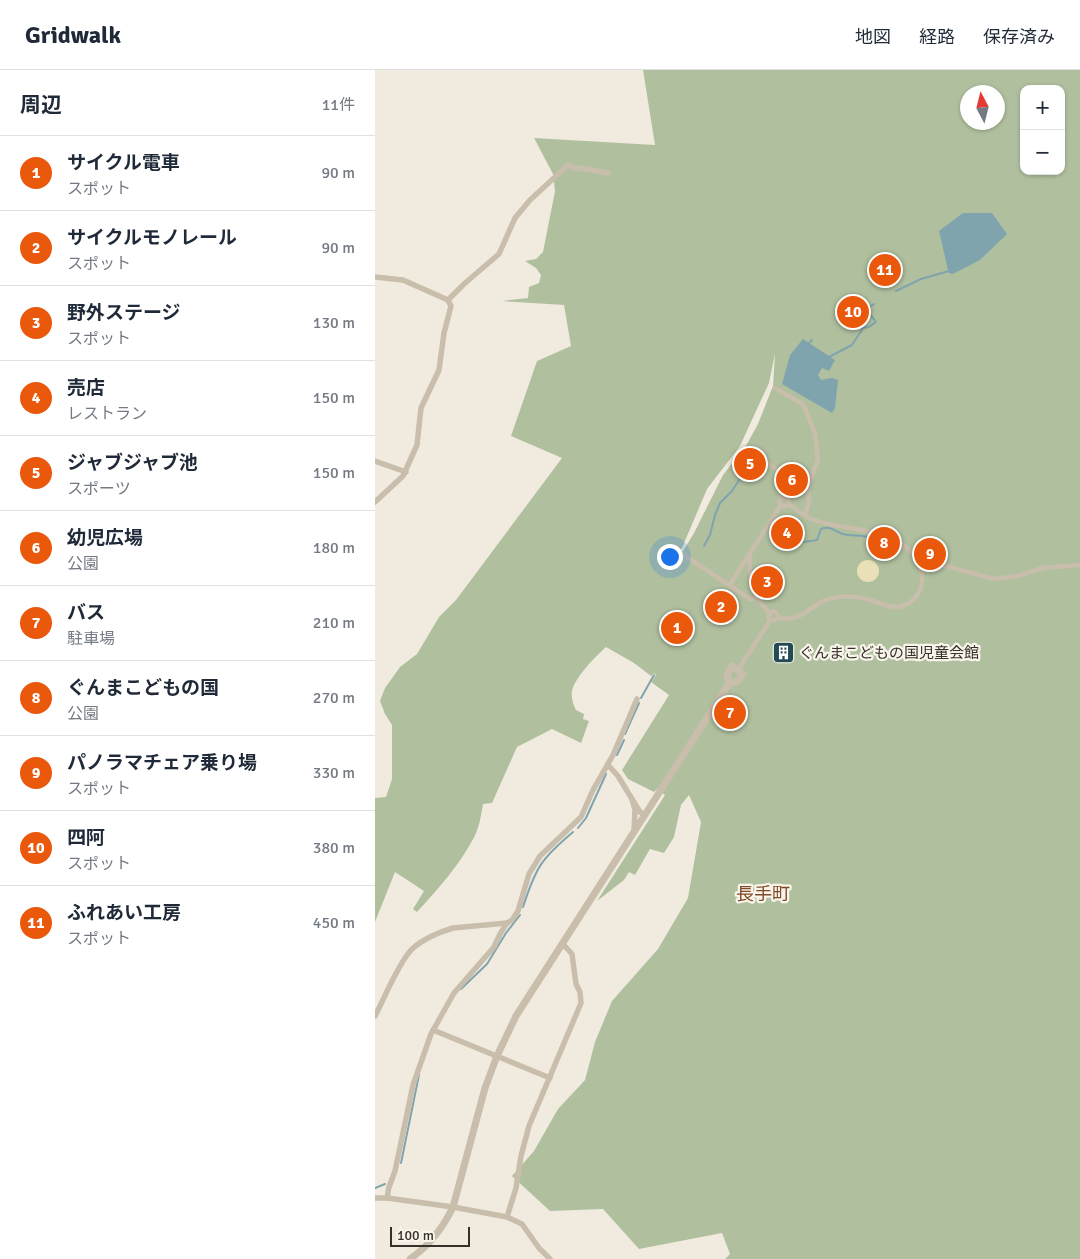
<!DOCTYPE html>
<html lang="ja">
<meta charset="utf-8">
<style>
:root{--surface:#fff;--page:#f2f2f3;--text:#1f2937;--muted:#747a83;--line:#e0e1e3;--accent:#ea580c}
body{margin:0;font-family:Signika,"Noto Sans JP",sans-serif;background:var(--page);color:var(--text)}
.controls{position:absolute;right:15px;top:15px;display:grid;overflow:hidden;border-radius:10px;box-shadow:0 1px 4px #0004}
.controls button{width:45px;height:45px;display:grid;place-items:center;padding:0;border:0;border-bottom:1px solid var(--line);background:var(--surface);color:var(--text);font:25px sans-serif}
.compass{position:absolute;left:585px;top:15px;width:45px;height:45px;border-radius:50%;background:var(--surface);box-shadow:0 1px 4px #0004;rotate:353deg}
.scale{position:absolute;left:15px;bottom:12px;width:80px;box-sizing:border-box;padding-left:5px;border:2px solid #37302a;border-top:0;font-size:14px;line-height:18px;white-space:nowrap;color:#37302a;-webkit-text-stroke:4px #f9f5eb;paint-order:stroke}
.you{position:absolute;left:294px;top:486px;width:18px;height:18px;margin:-12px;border:4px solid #fff;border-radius:50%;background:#1a73e8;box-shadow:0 0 0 8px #1a73e833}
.badge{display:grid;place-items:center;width:32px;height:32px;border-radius:50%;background:var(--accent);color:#fff;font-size:16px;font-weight:700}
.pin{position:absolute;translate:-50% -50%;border:2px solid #fff;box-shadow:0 1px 5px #0006}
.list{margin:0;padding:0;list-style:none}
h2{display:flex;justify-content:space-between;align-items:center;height:65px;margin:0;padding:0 20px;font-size:21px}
h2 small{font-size:16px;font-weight:400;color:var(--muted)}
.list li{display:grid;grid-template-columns:32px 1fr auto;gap:15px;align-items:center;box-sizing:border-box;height:75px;padding:0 20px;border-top:1px solid var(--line)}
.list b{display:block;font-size:19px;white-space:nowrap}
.list p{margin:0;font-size:16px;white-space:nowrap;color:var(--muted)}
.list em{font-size:16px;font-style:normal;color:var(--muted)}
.map{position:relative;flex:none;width:705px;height:1189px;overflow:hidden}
header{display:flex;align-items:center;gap:30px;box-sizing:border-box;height:70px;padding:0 25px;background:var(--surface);border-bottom:1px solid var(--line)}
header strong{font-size:24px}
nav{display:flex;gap:28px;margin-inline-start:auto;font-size:18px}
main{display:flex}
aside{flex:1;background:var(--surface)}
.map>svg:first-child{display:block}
.green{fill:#b0c09f;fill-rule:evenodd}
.sand{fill:#eae0b8}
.water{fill:#7fa4ad}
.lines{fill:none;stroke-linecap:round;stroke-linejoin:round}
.stream{stroke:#7fa4ad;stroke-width:2}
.pedestrian{stroke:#c9bdab;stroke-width:4.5}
.minor{stroke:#c9bdab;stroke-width:5.5}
.tertiary{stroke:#c9bdab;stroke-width:7}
.labels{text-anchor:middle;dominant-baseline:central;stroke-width:4.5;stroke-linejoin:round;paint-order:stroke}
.poi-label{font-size:15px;fill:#37302a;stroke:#f9f5eb;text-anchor:start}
.quarter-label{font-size:18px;fill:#814a28;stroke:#f9f5eb}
</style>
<header>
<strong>Gridwalk</strong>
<nav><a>地図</a><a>経路</a><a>保存済み</a></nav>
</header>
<main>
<aside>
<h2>周辺<small>11件</small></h2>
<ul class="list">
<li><span class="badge">1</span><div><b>サイクル電車</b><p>スポット</p></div><em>90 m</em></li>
<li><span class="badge">2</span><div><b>サイクルモノレール</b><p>スポット</p></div><em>90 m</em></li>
<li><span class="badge">3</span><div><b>野外ステージ</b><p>スポット</p></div><em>130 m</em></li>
<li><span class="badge">4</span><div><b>売店</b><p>レストラン</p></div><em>150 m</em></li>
<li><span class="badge">5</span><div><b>ジャブジャブ池</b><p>スポーツ</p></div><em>150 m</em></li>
<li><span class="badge">6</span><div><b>幼児広場</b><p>公園</p></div><em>180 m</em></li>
<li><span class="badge">7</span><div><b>バス</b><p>駐車場</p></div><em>210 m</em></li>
<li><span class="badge">8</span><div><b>ぐんまこどもの国</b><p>公園</p></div><em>270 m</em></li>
<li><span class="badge">9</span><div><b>パノラマチェア乗り場</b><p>スポット</p></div><em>330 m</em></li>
<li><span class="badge">10</span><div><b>四阿</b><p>スポット</p></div><em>380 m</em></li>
<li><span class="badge">11</span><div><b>ふれあい工房</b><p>スポット</p></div><em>450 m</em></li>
</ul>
</aside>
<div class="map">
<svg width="705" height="1189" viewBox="0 0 705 1189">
<rect width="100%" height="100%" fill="#f1ebdf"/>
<!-- green -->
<path class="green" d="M268,0H705V1189H350L355,1184L347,1163L264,1179L228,1139L175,1141L137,1106L159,1081L183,1039L210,1010L220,972L237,931L283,879L313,828L326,752L314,725L306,735L299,767L289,783L275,779L260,805L254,802L249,810L222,831L290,725L282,719L279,722L253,709L247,700L294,625L276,612L281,605L279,603L276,606L259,593L231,577C221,586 200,607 197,621C196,628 198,634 201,640L209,644L208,649L214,651L206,673L177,659L142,677L117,733L108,734C106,746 104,760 97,771C83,797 62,820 42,842L38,839L49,821L20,802L0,852V728L11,727L17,709V655L10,644L5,631L10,618L25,597L42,584L64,547L81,530L187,388L136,366L162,291L196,276L189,235L127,231L153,228L154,217L164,213L166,205L161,198L150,191L161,189L168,182L180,121L178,104L159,68L280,75ZM649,19H686V101H649ZM592,22H622V52H592ZM400,284L398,316L383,354L372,374L348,405L319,463L308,481L297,491L307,478L332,419L365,376L394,313Z"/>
<!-- sand -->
<circle class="sand" cx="493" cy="501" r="11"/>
<!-- water -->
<g class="water">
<path d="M588,143H617L632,164L605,190L578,204L574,203L573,200L564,161Z"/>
<path d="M428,269L460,290L454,301L447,298L443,305L446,310L457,308L463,310L460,338L457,343L407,314L415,285Z"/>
</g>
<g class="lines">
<!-- stream -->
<g class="stream">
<path d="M521,221L546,209L574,201"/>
<path d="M434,273L437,270"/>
<path d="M454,287L477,275L488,258L494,257L501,252L491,239L499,234"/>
<path d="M429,472L442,470L446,459C456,455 460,462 468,464C475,466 481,465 488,466C496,467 503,470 511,470"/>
<path d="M329,476L335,465L340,445L345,433L357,421L372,398"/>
<path d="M266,628L279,605"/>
<path d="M250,664L264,633"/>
<path d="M242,685L249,670"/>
<path d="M203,758L211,748L231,704"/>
<path d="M148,837C161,797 166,789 198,762"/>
<path d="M86,919L112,894L131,863L145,845"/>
<path d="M26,1093L44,1005"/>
<path d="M0,1118L10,1114"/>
</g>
<!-- pedestrian -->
<g class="pedestrian">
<path d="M400,318L426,333L430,338L440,364L443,389L433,417L434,432L430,445"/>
<path d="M372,378L401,399L408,427"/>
<circle cx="409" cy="432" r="4.5"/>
<path d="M556,478L562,475"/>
<path d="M544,483L553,491L619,509L642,506L668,498L705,495"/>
<path d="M307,484L375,529H381"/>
<path d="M542,484L550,479"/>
<path d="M375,486C374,514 376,523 395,544"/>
<path d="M354,516L406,435"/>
<circle cx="398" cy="546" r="4.5"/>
<path d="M402,547C424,554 432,538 451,530C465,525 481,526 496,530C507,534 521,541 532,534C543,528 548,518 547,505C541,457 472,462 439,450C429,447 421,439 413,433"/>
<path d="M365,597L396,549"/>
</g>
<!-- minor -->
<g class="minor">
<path d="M0,207L28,210L73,230"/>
<path d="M73,230L89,214L124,184L140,148L155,130L192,96L195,95L198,98L212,99L233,103"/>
<path d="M0,391L31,402"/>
<path d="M0,432L28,406L42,375L46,338L64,300L69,263L76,236L73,230"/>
<path d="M233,695L243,706L257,729"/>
<path d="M259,761L260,740L257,729L265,742L269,745"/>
<path d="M0,946C10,927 22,896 36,880C46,870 64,862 78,858L132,853L137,850L143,841L154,804L165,786L206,747L218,720L238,685L262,629"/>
<path d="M58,960L175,1008"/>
<path d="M0,1128H12L78,1137L132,1147L147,1154L164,1178L175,1189"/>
<path d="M12,1128L14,1117L20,1101L38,1015L56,964L79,923L119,877L125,864L132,853"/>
<path d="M132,1147L141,1118L146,1086L154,1056L206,933L205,922L201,914L197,884L187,873"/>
</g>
<!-- tertiary -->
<g class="tertiary">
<path d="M357,596L368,604C359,620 345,612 357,596Z"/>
<path d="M35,1189C55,1175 68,1158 78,1137L110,1018L122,986L141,946L355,612"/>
</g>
</g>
<!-- icons -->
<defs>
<symbol id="building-square" viewBox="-11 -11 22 22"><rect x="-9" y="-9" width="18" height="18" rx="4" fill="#224b56" stroke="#f9f5eb"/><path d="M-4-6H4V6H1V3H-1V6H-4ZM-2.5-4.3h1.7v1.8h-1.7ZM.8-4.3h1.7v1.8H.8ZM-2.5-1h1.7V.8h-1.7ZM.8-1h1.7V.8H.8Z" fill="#fff"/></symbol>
</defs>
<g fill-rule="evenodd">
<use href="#building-square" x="396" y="570" width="25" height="25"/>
</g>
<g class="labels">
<!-- poi labels -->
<g class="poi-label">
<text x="424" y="583">ぐんまこどもの国児童会館</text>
</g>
<!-- quarter labels -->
<g class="quarter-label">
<text x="388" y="824">長手町</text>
</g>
</g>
</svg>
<div class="controls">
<button>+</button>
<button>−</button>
</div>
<svg class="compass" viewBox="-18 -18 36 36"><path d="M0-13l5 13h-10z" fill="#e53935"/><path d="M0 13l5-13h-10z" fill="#747a83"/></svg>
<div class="scale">100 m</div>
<div class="you"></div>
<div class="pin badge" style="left:302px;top:558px">1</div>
<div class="pin badge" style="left:346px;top:537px">2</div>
<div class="pin badge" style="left:392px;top:512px">3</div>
<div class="pin badge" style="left:412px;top:463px">4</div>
<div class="pin badge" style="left:375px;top:394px">5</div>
<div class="pin badge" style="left:417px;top:410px">6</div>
<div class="pin badge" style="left:355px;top:643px">7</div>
<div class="pin badge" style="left:509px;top:473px">8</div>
<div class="pin badge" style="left:555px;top:484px">9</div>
<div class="pin badge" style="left:478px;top:242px">10</div>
<div class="pin badge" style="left:510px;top:200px">11</div>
</div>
</main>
